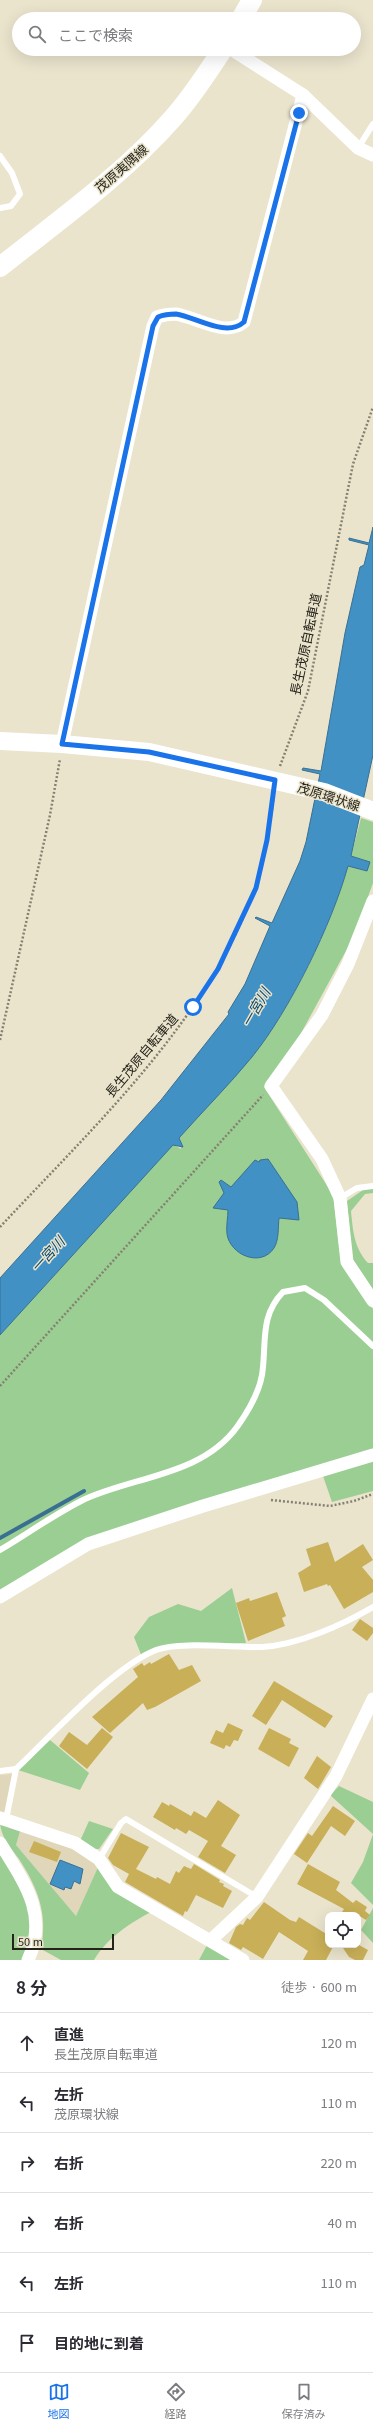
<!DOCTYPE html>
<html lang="ja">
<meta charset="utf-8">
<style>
:root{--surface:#fff;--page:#f2f2f3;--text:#2b2b33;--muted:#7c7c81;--line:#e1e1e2;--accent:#1a73e8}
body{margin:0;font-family:Georgia,"Noto Sans JP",serif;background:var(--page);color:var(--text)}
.controls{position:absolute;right:12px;bottom:12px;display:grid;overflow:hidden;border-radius:8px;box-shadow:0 4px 16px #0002}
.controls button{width:36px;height:36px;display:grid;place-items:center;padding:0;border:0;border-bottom:1px solid var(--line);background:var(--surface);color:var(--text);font:20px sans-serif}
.scale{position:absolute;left:12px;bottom:10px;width:102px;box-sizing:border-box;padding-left:4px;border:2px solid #25231a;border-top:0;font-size:11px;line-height:14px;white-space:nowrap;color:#25231a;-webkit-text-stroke:3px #eae4cd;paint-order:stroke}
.stop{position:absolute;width:12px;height:12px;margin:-9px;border:3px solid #1a73e8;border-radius:50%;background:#fff}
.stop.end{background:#1a73e8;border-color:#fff;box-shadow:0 1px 4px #0008}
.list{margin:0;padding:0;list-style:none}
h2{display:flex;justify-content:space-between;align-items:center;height:52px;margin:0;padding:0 16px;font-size:17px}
h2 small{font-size:13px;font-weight:400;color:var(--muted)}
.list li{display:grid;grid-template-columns:26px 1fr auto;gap:12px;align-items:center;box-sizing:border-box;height:60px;padding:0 16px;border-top:1px solid var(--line)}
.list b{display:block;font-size:15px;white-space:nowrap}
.list p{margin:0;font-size:13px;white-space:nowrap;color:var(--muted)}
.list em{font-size:13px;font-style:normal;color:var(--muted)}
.icon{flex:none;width:22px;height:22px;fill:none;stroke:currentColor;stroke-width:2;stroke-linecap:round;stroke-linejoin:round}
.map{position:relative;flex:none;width:373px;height:1960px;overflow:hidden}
.search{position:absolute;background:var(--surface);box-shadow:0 4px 16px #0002;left:12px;right:12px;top:12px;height:44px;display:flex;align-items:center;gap:10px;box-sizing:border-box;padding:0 14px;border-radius:22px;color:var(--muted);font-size:15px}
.sheet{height:412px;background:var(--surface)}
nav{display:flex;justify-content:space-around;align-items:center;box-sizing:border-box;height:56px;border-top:1px solid var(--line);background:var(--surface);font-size:11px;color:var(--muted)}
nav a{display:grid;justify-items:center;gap:2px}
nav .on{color:var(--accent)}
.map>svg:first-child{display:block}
.built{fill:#e0d7ba}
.green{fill:#9ace93}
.water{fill:#4191c5;stroke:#397092}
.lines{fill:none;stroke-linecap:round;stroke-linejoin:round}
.stream{stroke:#397092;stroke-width:4}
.building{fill:#c8af58}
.path{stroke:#858171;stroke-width:2.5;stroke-dasharray:2 2;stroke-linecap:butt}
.service{stroke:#fff;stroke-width:6}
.minor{stroke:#fff;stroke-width:13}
.secondary{stroke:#fff;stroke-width:18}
.primary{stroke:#fff;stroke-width:20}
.route{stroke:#1a73e8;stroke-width:5}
.labels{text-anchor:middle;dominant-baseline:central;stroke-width:3;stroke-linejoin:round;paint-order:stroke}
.street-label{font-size:13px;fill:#25231a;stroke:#eae4cd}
.water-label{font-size:14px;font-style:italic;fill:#09496d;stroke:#eae4cd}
</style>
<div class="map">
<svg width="373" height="1960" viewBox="0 0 373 1960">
<rect width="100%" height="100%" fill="#eae4cd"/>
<!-- built -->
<g class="built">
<path d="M13,1774L4,1813L0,1811V1775Z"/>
<path d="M21,1828L75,1848L99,1865L76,1916L16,1845Z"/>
</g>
<!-- green -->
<g class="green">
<path d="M361,818L373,822V883L353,938L288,1057L264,1087L333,1195L341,1263L373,1309V1451L89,1539L0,1591V1335L173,1144L181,1149L179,1138C203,1111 228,1085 252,1057C290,1010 333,924 348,865L366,871L369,862L351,856Z"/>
<path d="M366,1188L373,1189V1193L365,1194L351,1211C353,1231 354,1248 368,1263H373V1290L352,1258L347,1201Z"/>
<path d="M373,1460V1491L332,1502L323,1476Z"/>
<path d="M232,1588L246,1643L165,1646L142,1657L134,1637L149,1617L178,1604L201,1611Z"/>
<path d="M50,1740L89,1773L80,1790L18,1770Z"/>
<path d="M339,1786L373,1802V1905L351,1883L363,1862L373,1834L330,1795Z"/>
<path d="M0,1821L21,1828L16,1845L76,1916L99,1865L153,1911C130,1923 108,1937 94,1960H61L41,1949C48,1914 38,1888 19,1859C10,1847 0,1836 0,1821Z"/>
<path d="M89,1821L113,1829L99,1849H93L80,1841Z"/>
<path d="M0,1850L35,1919L24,1960H0Z"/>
<path d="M373,1908V1943L361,1930Z"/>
<path d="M207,1945L231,1960H199Z"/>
</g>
<!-- water -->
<g class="water">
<path d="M373,527V755L351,856L370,862L367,871L348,866C332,924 290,1010 252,1057C229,1085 203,1111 179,1138L183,1147L173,1145L0,1335V1278L161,1100L229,1014L228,1012L245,984L270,926L255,918L256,917L272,923L300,861L306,842L320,774L302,770L303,768L321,771L345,633L360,567L364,565L369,545L349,540V538L369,543Z"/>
<path d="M268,1159L297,1202L299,1220L279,1218C278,1228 279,1240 274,1248C261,1268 230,1255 227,1234C226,1226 228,1217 228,1210L213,1208L224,1193L219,1182L221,1180L231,1187L255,1160L259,1162L260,1160Z"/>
<path d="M60,1860L83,1869L80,1884L74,1881L71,1889L65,1887L64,1890L50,1884Z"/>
</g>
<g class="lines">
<!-- stream -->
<path class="stream" d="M0,1538L84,1491"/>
</g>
<!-- building -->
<g class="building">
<path d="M328,1542L335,1562L363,1544L373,1560L362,1567L373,1580V1592L344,1609L330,1585L328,1586L327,1584L304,1592L298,1573L311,1565L306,1549Z"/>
<path d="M277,1592L286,1616L282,1618L285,1626L248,1641L236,1603L249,1598L250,1601Z"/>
<path d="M360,1619L373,1628V1633L367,1641L352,1630Z"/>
<path d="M169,1654L179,1670L192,1665L201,1681L155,1707L147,1710L143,1703L110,1733L92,1717L138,1677L133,1669L142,1663L144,1666L150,1662L151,1664Z"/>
<path d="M274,1681L333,1716L325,1728L282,1700L266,1725L252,1716Z"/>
<path d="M228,1723L243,1730L238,1741L234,1740L230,1747L226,1745L224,1749L210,1743L216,1730L223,1733Z"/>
<path d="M102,1728L113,1737L87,1769L59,1746L69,1732L87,1745Z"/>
<path d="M269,1728L291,1739L289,1743L299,1748L289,1767L258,1749Z"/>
<path d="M317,1756L331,1767L318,1789L304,1778Z"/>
<path d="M218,1800L240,1815L221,1846L236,1855L225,1873L198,1857L208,1841L189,1830L186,1834L176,1828L175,1830L153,1817L162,1802L169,1806L170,1804L191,1816L194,1811L206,1818Z"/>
<path d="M333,1806L355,1821L345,1836L331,1826L307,1863L294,1854L308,1833L312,1836Z"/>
<path d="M121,1833L149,1847L136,1869L156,1879L157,1877L170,1884L176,1871L179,1873L184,1866L191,1869L194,1864L220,1880L219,1882L224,1884L223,1886L232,1891L223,1908L196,1895L187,1912L185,1911L183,1916L125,1882L129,1874L113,1865L108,1858Z"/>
<path d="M34,1841L61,1852L57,1862L29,1852Z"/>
<path d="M308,1864L340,1882L336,1890L353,1903L356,1900L367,1907L365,1911L370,1915L366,1920L358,1915H340L344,1909L297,1884Z"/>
<path d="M264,1902L290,1920L296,1922L299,1917L328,1935V1945H334L326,1960H303L308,1951L279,1932L263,1959L243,1947L241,1950L229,1943L236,1927L240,1924L243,1925L247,1918L250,1920Z"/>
<path d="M341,1945H359L368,1950L363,1960H355L349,1957Z"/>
</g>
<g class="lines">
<!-- path -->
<g class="path">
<path d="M280,766L308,691L353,464L373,407"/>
<path d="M0,1040L50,815L60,759"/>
<path d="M0,1227C95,1125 207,1022 255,888C266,859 269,826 274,796"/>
<path d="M0,1386L263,1095"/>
<path d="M271,1500L330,1506L354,1501L373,1494"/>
</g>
<!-- service -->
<g class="service">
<path d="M358,148L373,124"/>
<path d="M0,156L12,173L20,194L11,206L0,208"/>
<path d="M340,1198L357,1188L373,1186"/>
<path d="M0,1550C27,1534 55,1514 83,1500C134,1476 201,1476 237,1427C247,1413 259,1392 262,1375C267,1343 259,1317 283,1292L305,1288L324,1300L373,1346"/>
<path d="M0,1771L16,1769C51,1736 113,1667 156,1650C179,1641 235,1648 262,1647C298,1645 342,1625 373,1607"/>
<path d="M6,1820L16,1769"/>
<path d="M99,1859L121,1823L126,1819L257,1897"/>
</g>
<!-- minor -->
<g class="minor">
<path d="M231,49L303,95L358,148L373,155"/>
<path d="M62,744L153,326L157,317C163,315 170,314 176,314C196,317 226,338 244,322L303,95"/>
<path d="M373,901L348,964L322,1015L271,1086L322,1159L340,1198L347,1262L373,1301"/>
<path d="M0,1597L88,1544L203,1506L373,1455"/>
<path d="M0,1818L75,1843L99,1859L118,1887L243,1960"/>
<path d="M0,1843C24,1882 49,1914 28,1960"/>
<path d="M211,1940L257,1897L336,1776L373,1699"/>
</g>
<!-- secondary -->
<path class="secondary" d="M0,741L62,744L149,752L324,792L373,811"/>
<!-- primary -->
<g class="primary">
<path d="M241,19L252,0"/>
<path d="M0,267C59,220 123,175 173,118C192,97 207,73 223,49"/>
</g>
</g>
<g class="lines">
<!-- route -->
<path class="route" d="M193,1007L218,969L256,888L267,840L275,780L149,752L62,744L153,326L158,317C163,315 170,314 176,314C196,317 226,338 244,322L299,113"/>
</g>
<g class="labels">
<!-- street labels -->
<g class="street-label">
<text transform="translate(121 168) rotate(-41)">茂原夷隅線</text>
<text transform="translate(305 644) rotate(-78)">長生茂原自転車道</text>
<text transform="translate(329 796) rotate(18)">茂原環状線</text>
<text transform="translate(141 1055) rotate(-50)">長生茂原自転車道</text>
</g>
<!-- water labels -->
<g class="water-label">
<text transform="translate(255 1007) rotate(-60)">一宮川</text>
<text transform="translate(47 1254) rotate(-48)">一宮川</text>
</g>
</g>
</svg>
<div class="controls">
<button><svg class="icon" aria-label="locate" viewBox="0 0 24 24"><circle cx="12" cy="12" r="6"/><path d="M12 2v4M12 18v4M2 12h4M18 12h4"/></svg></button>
</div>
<div class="scale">50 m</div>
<div class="stop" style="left:193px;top:1007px"></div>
<div class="stop end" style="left:299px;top:113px"></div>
<div class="search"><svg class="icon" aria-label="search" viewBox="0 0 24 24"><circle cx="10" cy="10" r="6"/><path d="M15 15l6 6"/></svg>ここで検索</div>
</div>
<section class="sheet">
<h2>8 分<small>徒歩 · 600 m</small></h2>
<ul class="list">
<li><svg class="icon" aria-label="ahead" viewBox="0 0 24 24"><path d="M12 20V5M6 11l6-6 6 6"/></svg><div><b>直進</b><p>長生茂原自転車道</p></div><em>120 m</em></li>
<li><svg class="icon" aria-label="left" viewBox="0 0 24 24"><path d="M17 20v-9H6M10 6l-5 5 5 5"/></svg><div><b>左折</b><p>茂原環状線</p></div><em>110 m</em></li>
<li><svg class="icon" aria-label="right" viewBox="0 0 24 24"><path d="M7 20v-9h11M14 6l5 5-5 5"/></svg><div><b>右折</b></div><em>220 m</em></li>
<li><svg class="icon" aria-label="right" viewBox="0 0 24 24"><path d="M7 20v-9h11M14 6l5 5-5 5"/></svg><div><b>右折</b></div><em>40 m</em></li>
<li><svg class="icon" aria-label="left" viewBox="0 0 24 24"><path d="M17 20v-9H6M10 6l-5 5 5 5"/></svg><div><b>左折</b></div><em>110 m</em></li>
<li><svg class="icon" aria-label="arrive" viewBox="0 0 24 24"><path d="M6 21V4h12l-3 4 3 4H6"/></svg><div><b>目的地に到着</b></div></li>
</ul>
</section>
<nav>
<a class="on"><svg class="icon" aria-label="map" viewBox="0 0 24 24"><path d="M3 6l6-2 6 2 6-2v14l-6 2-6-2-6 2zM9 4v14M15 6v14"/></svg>地図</a>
<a><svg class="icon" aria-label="directions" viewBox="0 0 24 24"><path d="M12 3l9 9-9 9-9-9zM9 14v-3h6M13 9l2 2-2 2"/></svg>経路</a>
<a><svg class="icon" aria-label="saved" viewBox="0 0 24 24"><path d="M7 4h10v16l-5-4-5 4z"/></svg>保存済み</a>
</nav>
